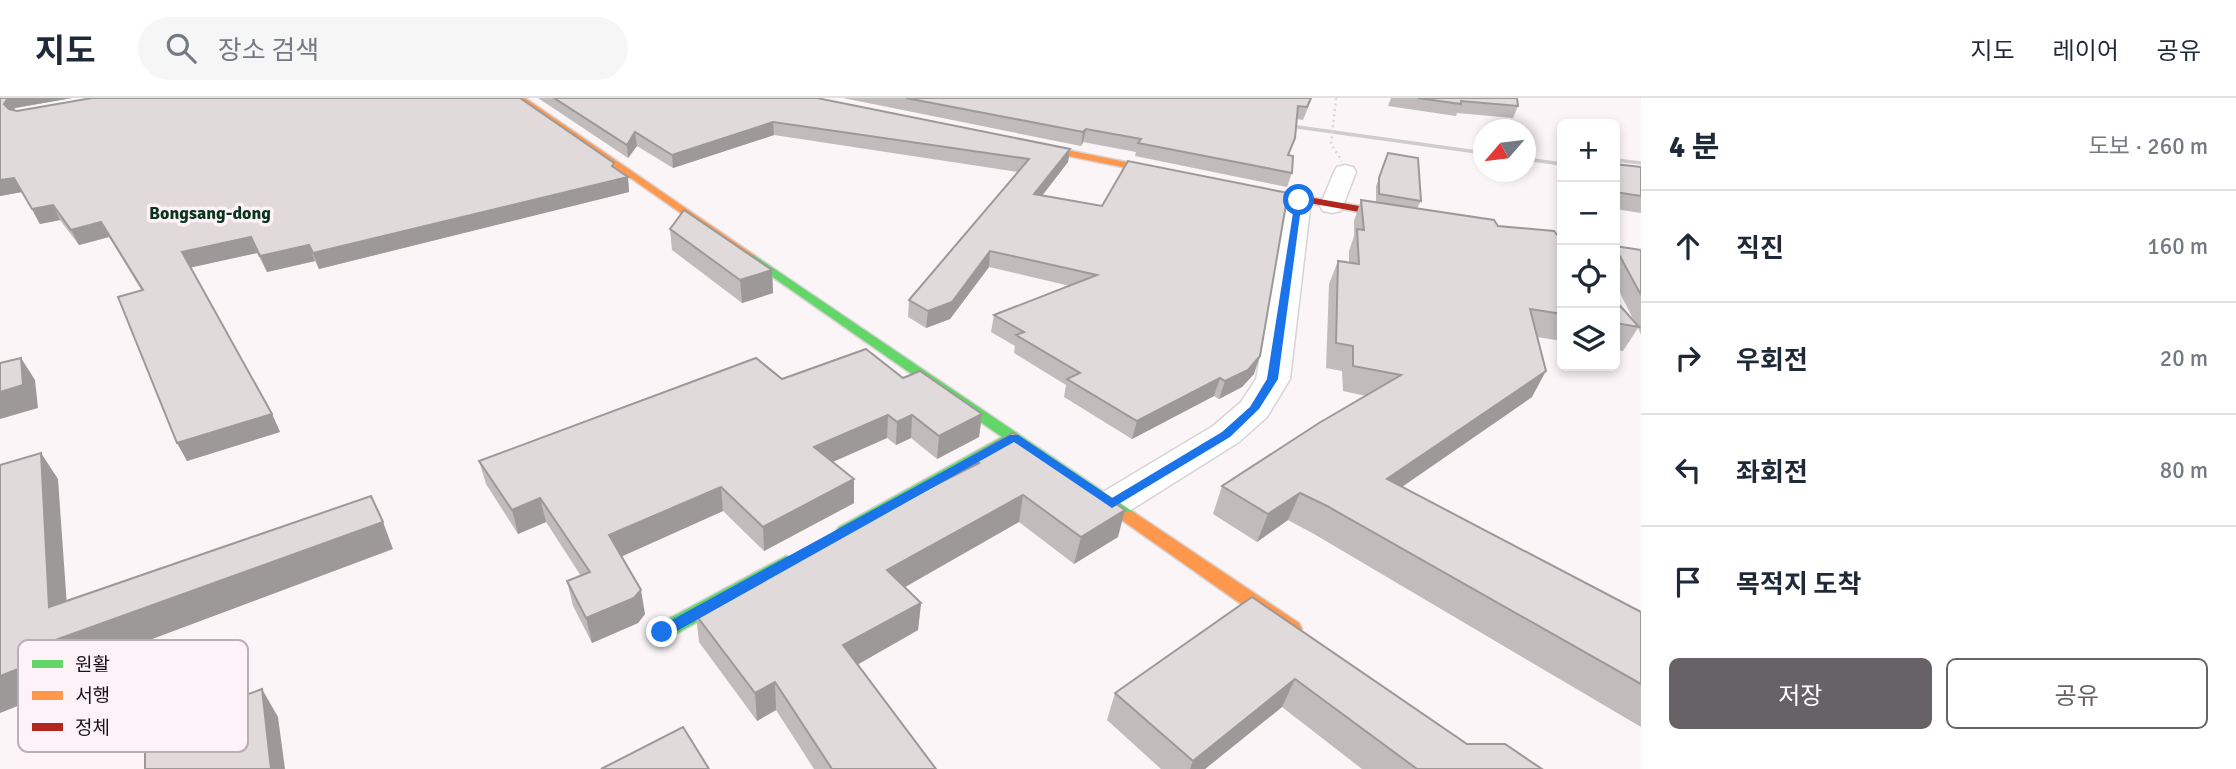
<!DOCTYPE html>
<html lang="ko">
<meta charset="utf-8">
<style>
:root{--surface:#fff;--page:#f6f6f7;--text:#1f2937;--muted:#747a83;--line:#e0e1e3;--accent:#676265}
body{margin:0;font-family:Signika,"Noto Sans KR",sans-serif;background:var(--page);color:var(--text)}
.controls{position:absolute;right:21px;top:21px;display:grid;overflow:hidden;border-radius:10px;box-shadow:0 4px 10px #0003}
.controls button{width:63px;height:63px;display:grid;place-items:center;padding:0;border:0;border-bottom:2px solid var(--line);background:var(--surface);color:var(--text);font:35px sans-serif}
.compass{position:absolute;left:1473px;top:21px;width:63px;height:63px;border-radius:50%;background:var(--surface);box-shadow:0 4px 10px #0003;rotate:242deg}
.stop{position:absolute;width:21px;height:21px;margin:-16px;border:5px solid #1a73e8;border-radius:50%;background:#fff}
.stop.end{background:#1a73e8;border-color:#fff;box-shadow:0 2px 7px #0008}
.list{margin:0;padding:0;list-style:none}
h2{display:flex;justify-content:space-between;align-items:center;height:91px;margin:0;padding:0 28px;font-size:30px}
h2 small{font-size:23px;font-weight:400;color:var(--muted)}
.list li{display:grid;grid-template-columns:46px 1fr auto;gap:21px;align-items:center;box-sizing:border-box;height:112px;padding:0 28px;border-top:2px solid var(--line)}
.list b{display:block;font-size:26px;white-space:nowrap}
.list em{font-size:23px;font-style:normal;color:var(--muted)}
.actions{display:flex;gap:14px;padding:21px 28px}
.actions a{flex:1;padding:16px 0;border:2px solid var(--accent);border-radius:10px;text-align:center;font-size:24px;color:var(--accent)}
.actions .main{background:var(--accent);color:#fff}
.icon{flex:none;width:38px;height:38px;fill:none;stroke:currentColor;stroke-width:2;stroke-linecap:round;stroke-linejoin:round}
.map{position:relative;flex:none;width:1641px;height:671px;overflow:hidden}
header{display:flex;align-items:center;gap:42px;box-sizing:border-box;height:98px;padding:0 35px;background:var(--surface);border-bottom:2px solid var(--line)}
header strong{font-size:33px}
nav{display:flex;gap:38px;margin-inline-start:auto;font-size:24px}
.search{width:490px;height:63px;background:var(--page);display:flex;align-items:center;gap:18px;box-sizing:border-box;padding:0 24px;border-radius:38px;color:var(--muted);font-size:26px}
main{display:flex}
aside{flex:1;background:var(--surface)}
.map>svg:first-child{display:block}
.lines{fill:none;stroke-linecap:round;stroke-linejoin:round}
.street-casing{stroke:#d8d3d5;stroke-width:3}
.fast-casing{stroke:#d8d3d5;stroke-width:3}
.slow-casing{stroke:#d8d3d5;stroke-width:3}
.jam-casing{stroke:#d8d3d5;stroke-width:3}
.street{fill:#fefefe;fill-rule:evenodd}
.fast{fill:#63d668;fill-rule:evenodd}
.slow{fill:#ff974d;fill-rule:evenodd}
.jam{fill:#b3261e;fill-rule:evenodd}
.rail{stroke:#ceccce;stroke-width:3.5}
.path-bridge{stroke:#d8d6d8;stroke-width:2.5;stroke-dasharray:2 3.5;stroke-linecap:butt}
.wall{fill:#c1bbbc}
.shaded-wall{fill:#9d9999}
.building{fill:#e0dadb;stroke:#9d9999;stroke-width:2}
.route{fill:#1a73e8}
.labels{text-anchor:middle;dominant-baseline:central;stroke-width:7;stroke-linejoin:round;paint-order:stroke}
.far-quarter-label{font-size:18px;font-weight:bold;fill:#09331e;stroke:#fef2f9}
.key{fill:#fef2f9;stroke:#b9afb5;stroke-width:2}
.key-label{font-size:19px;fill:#181316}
</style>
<header>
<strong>지도</strong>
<div class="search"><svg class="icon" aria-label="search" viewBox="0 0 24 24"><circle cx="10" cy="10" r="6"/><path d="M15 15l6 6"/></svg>장소 검색</div>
<nav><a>지도</a><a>레이어</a><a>공유</a></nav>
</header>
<main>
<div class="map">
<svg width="1641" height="671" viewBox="0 0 1641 671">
<rect width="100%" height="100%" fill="#fbf5f8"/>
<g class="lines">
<defs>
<g id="street">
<path d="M1345,67L1353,69L1356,74L1341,113L1332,115L1323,113L1320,108L1334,74L1337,69Z"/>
<path d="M1299,95L1308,97L1311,102L1290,281L1267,319L1239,344L1126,415L1112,419L1098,415L1092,406L1098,397L1213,328L1241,304L1256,281L1287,102L1290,97Z"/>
</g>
<g id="fast">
<path d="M748,153L1135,415L1138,419L1135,423H1123L1012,346L851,437H839L836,433L839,429L1002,339L744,159L742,157Z"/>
<path d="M786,458L793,460L795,465L793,470L669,540L662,542L655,540L652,534L655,528Z"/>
</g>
<g id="slow">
<path d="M516,0H525L754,157L748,161L744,159Z"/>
<path d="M1018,42L1175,74L1180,77L1175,80L1015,47V43Z"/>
<path d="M1129,413L1135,415L1299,525L1302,531L1299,537L1292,539L1285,537L1123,423L1120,419L1123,415Z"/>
</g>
<path id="jam" d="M1234,86L1410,117L1415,120L1410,123L1230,91L1229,89Z"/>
</defs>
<!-- street casing -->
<use href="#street" class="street-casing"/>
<!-- fast casing -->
<use href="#fast" class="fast-casing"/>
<!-- slow casing -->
<use href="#slow" class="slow-casing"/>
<!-- jam casing -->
<use href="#jam" class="jam-casing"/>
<!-- street -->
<use href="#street" class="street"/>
<!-- fast -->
<use href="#fast" class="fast"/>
<!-- slow -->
<use href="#slow" class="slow"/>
<!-- jam -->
<use href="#jam" class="jam"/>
<!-- rail -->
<g class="rail">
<path d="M1276,26L1484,55"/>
<path d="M1526,61L1562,66"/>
<path d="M1615,62L1641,65"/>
</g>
<!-- path-bridge -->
<path class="path-bridge" d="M1336,0L1331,46L1342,63"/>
</g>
<!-- wall -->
<g class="wall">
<path d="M0,0H72L15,10L14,12L615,70L628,79L629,94L319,171L315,163L267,174L257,155L190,169L272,316L280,334L187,363L142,193L109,139L79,147L60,122L40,126L22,94L0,98Z"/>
<path d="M538,0H818L1070,51L1068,64L1042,97L1254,276L1242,289L1219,301L1214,298L1132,341L1064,299L1066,287L1014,255L1015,248L991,234L994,217L1070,188L989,169L950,221L926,230L908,219L909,202L1018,74L774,37L673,70L637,48L628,60Z"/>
<path d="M843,0H1312L1303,22L1297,21L1289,57L1292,75L1287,89L1135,58L1136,54L1083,44L1081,48Z"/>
<path d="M1391,0H1517L1518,8L1513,20L1457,15L1456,18L1388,8Z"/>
<path d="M1388,55L1421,103L1417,110L1376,104V88Z"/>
<path d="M1615,66L1641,69V115L1615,111Z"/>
<path d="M1361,102L1498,128L1562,143V243L1537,239L1532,299L1402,389L1641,514V629L1314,436L1288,422L1257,444L1213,416L1222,388L1366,298L1343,293L1342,273L1326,270L1329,186L1338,163L1349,165V153L1354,138V123Z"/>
<path d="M670,131L772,172L773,195L742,205L672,152Z"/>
<path d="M1615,148L1641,152V237L1638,230L1623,253L1615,252V202L1635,225L1615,185Z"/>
<path d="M782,281L982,316L979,339L937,361L911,340L896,347L887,340L833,364L854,381V405L764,453L723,413L622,458L645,516L638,525L592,545L573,508L567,483L581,478L546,424L518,436L486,386L479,363Z"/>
<path d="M971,359L1118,439L1074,466L1019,424L904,489L921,505L918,532L858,566L936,671H814L776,612L757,623L699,544L696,517L741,494L740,488L969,370Z"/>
<path d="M1252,499L1467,646L1542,671H1362L1282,609L1205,671H1161L1107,622L1115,595Z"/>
</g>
<!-- shaded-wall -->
<g class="shaded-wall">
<path d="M8,0H72L15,10L11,19L4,6Z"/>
<path d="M773,24L774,37L673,70L672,57Z"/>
<path d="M1086,31L1083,44L1081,48L1083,34Z"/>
<path d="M635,34L637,48L628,60L627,47Z"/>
<path d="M1070,51L1068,64L1032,111L1034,96Z"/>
<path d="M628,79L629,94L319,171L313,155Z"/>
<path d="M14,80L22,94L0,98V82Z"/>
<path d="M53,107L60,122L40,126L32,111Z"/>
<path d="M101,124L109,139L79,147L71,132Z"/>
<path d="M251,139L257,155L189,170L182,154Z"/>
<path d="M309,147L315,163L267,174L260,158Z"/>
<path d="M990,153L989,169L950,221L926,230L928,213Z"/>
<path d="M772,172L773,195L742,205L740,182Z"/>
<path d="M1260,258L1254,276L1242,289L1219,301L1225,283Z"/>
<path d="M21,260L35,282L38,310L0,321V294Z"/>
<path d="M1546,273L1532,299L1374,408L1387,381Z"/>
<path d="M1220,280L1214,298L1132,341L1137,323Z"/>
<path d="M272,316L280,334L187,363L177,345Z"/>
<path d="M982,316L979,339L937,361L939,338Z"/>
<path d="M888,317L887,340L814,372V349Z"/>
<path d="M912,317L911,340L896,347L897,324Z"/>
<path d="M41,355L58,381L69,537L49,509Z"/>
<path d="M854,381V405L764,453L763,429Z"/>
<path d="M721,389L723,413L614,462L609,437Z"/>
<path d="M1300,395L1288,422L1257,444L1268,416Z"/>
<path d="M1023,397L1019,424L886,500L887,472Z"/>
<path d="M540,400L546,424L518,436L512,412Z"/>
<path d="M1125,412L1118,439L1074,466L1081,439Z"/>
<path d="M383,424L393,451L72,571L73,586L0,615V578L50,544Z"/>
<path d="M641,492L645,516L638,525L592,545L586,520Z"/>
<path d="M921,505L918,532L843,575V547Z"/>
<path d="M1295,581L1282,609L1205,671H1190L1193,663Z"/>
<path d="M775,584L776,612L757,623L755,595Z"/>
<path d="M262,591L278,619L285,671H271Z"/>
</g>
<!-- building -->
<g class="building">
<path d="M0,0H8L4,6L9,11L17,13L92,0H520L614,65L612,68L628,79L313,155L309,147L260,158L251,139L182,154L272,316L177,345L118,199L143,192L101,124L71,132L53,107L32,111L14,80L0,82Z"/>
<path d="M554,0H817L1070,51L1034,96L1102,108L1128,63L1288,95L1260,258L1248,272L1225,283L1220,280L1137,323L1067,281L1080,275L1016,237L1024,234L994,217L1097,177L990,153L952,204L928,213L909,202L1029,61L773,24L672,57L635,34L627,47Z"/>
<path d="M906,0H1311L1307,9L1298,8L1295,40L1288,57L1293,58L1292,75L1138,45L1141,41L1086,31L1083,34Z"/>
<path d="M1418,0H1517L1518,8L1461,3V6Z"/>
<path d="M1388,55L1418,60L1421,103L1379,96V80Z"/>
<path d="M1615,66L1641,69V98L1615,94Z"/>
<path d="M1361,102L1494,122L1498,128L1554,133L1562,143V216L1530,211L1546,273L1387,381L1641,514V586L1327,408L1300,395L1268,416L1222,388L1319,325L1401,277L1353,268V248L1336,245L1338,163L1359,166L1357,131L1364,132Z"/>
<path d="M684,112L772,172L740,182L670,131Z"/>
<path d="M1615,148L1641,152V197L1615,149Z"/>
<path d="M1615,202L1639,229L1615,225Z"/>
<path d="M866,251L903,280L920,273L982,316L939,338L912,317L897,324L888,317L814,349L854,381L763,429L721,389L609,437L641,492L634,500L586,520L567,483L590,474L540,400L512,412L479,363L756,260L782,281Z"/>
<path d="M21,260L23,287L0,294V265Z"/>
<path d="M1013,335L1125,412L1081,439L1023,397L887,472L921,505L843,547L936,671H832L775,584L755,595L696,517L745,492L740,488L888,405L892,409L979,365L971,359Z"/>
<path d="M41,355L49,509L371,398L383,424L50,544L51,558L0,578V367Z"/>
<path d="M1252,499L1467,646H1505L1542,671H1417L1295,581L1193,663L1115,595Z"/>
<path d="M262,591L271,671H145V635Z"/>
<path d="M683,629L709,671H601Z"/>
</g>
<!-- route -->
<path class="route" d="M1299,100L1302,102L1278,281L1259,311L1230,339L1112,410L1014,344L668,538H657L655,534L657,530L1010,337H1018L1112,400L1222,334L1250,309L1267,281L1295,102Z"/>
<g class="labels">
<!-- far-quarter labels -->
<g class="far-quarter-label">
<text x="210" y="115">Bongsang-dong</text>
</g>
</g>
<!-- legend -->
<rect x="18" y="542" width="230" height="112" rx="10" class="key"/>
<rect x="32" y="562" width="31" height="8" fill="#63d668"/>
<rect x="32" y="593" width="31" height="9" fill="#ff974d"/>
<rect x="32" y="625" width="31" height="8" fill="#b3261e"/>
<g class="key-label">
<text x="75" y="573">원활</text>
<text x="75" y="604">서행</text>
<text x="75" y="636">정체</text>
</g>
</svg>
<div class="controls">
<button>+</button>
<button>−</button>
<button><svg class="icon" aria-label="locate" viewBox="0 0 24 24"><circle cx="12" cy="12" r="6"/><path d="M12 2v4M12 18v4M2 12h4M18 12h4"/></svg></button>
<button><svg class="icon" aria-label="layers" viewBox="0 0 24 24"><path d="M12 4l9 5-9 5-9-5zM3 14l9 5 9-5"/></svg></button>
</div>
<svg class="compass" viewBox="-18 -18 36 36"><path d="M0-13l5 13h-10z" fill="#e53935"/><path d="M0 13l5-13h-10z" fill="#747a83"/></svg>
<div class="stop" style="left:1299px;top:102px"></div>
<div class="stop end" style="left:662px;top:534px"></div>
</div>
<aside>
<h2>4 분<small>도보 · 260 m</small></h2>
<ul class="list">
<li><svg class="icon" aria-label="ahead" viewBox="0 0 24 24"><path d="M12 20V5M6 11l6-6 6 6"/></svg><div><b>직진</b></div><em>160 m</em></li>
<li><svg class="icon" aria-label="right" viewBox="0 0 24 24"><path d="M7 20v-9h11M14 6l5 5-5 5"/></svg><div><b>우회전</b></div><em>20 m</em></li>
<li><svg class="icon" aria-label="left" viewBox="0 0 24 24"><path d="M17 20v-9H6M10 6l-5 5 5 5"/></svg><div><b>좌회전</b></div><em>80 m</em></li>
<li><svg class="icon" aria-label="arrive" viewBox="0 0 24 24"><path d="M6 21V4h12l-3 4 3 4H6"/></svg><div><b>목적지 도착</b></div></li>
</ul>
<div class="actions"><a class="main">저장</a><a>공유</a></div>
</aside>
</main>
